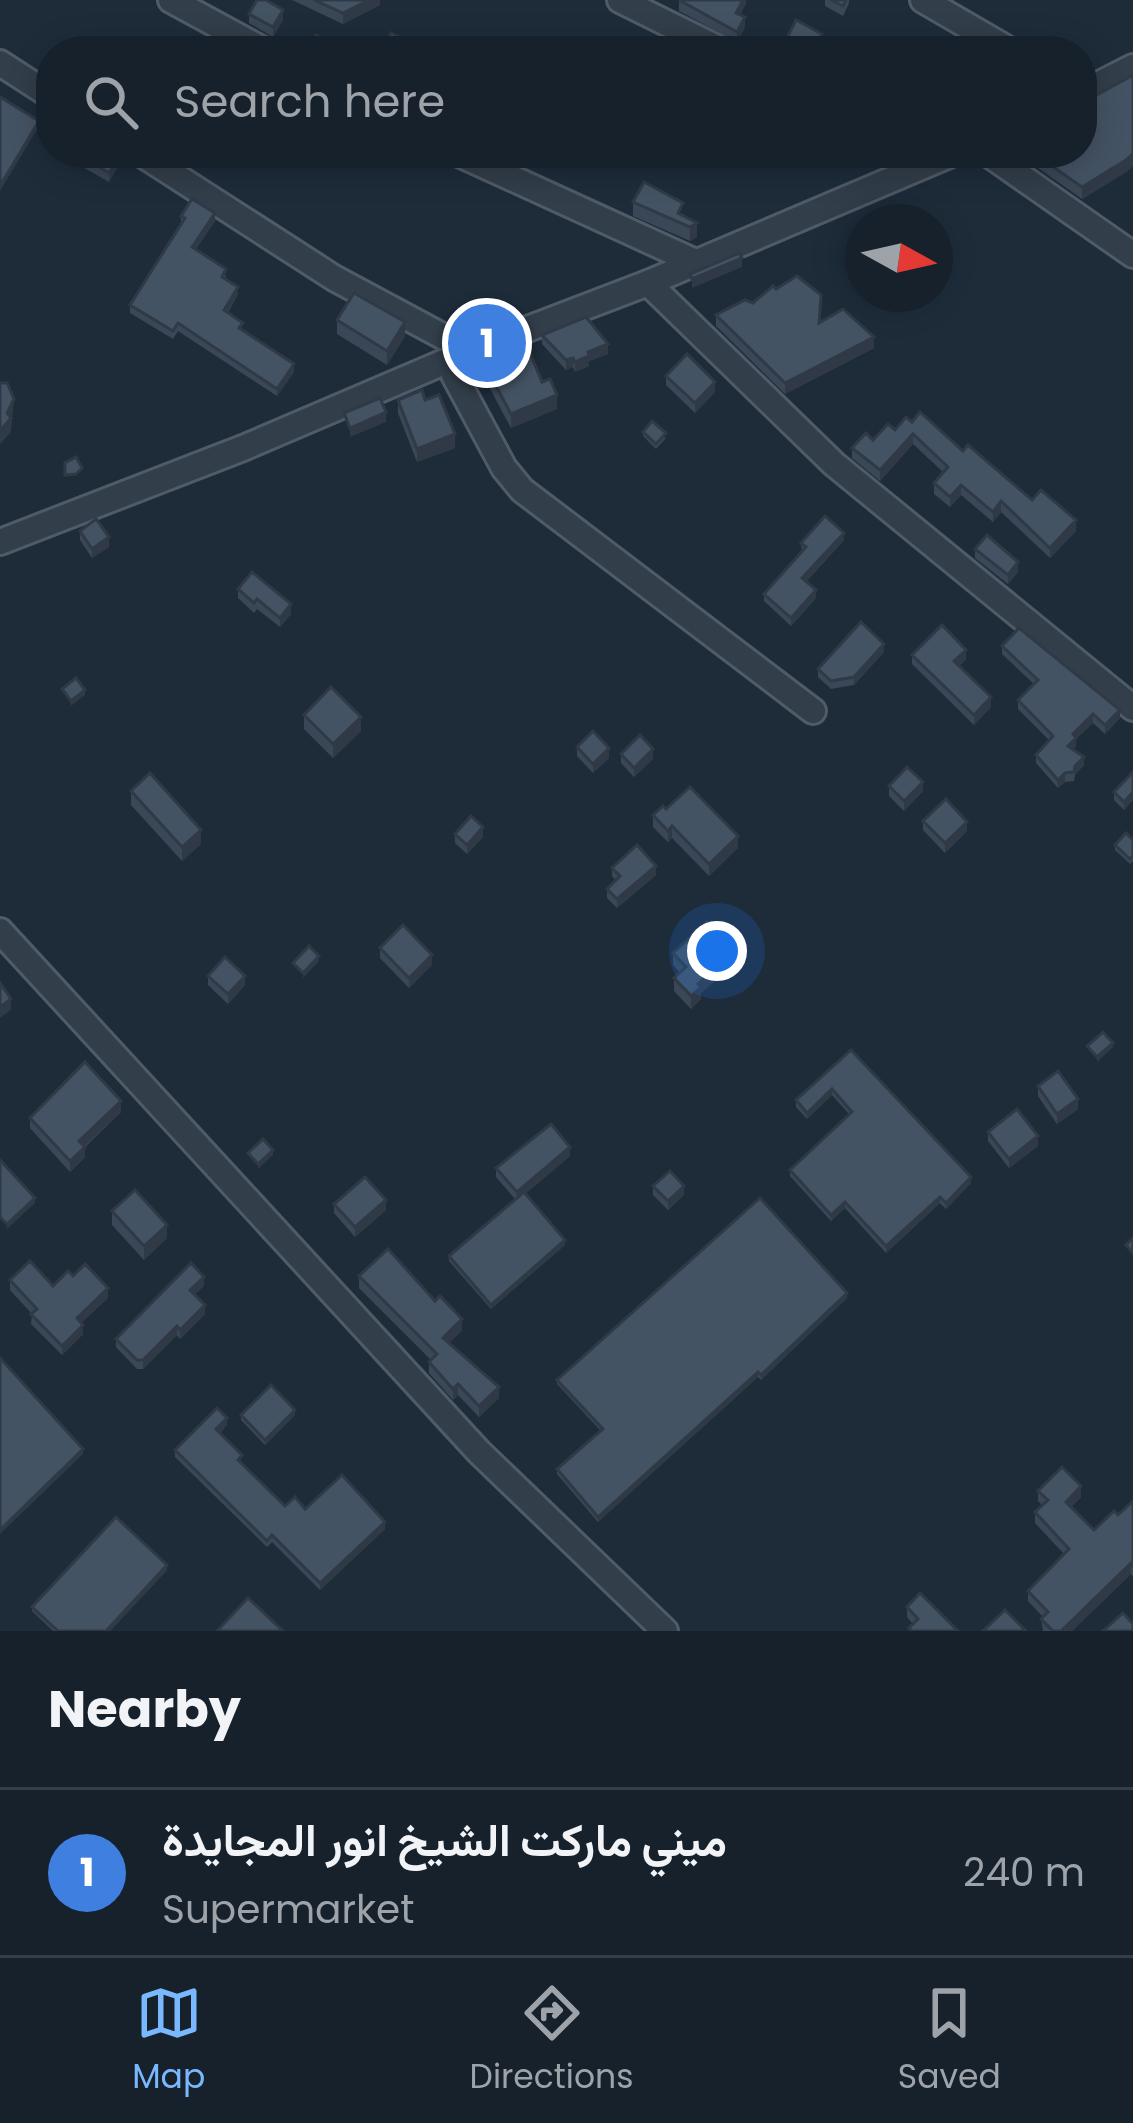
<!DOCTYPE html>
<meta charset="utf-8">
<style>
:root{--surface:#16212c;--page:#232e38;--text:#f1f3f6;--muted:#9ea3a9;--line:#353e48;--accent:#79b7ff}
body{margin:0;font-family:Poppins,Vazirmatn,sans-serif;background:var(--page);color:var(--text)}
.compass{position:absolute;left:845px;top:204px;width:108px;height:108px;border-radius:50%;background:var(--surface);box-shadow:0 6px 30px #0003;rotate:98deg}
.you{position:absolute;left:717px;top:951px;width:42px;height:42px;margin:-30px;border:9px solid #fff;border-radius:50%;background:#1a73e8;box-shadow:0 0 0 18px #1a73e833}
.badge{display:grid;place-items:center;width:78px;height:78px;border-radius:50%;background:var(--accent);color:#fff;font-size:39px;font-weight:700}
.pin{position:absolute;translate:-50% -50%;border:6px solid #fff;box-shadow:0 3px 12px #0006}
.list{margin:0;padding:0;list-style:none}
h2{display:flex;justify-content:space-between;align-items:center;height:156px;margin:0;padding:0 48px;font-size:51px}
h2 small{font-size:39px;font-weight:400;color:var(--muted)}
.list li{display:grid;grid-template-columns:78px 1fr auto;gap:36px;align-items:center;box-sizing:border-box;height:168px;padding:0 48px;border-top:3px solid var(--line)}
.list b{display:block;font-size:45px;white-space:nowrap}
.list p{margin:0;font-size:39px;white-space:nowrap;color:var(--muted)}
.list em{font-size:39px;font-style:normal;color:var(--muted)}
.icon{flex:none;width:66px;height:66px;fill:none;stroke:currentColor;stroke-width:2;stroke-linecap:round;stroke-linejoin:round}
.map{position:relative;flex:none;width:1133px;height:1631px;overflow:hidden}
.search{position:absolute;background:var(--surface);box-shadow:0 6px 30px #0003;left:36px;right:36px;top:36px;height:132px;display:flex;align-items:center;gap:30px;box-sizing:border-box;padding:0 42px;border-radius:48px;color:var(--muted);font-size:45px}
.sheet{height:324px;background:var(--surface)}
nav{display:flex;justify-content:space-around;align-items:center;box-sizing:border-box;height:168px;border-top:3px solid var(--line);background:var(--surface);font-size:33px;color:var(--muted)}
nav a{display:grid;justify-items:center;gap:6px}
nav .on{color:var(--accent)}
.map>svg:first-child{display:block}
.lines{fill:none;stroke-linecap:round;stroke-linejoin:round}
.minor-casing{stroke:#505b68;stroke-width:30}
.minor{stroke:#323e4a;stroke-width:24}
.wall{fill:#3a4756}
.shaded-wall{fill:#303a46}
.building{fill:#445364;stroke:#303a46;stroke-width:3}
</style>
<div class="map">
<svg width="1133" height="1631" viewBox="0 0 1133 1631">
<rect width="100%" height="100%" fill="#1e2c3a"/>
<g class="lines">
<defs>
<g id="minor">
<path d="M171,0L265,51"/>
<path d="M620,0L723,51"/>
<path d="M923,0L1011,51"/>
<path d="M0,63L51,96"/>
<path d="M1082,93L1133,67"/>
<path d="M140,153L334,278L470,351L454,375L504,468L522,490L813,711"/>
<path d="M457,153L693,261"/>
<path d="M987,153L1133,255"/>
<path d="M648,283L834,464L1133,708"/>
<path d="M0,542L243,448L470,351L648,283L954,153"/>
<path d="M0,931L479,1452L665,1631"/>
</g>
</defs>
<!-- minor casing -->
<use href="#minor" class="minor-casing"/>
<!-- minor -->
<use href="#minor" class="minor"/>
</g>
<!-- wall -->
<g class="wall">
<path d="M292,0H380V5L343,24Z"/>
<path d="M746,0L740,15L745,27L737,42L679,11V1Z"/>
<path d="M825,0H849V3L843,16L825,6Z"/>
<path d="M249,14L283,20L273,37L249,23Z"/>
<path d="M1133,75V166L1126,172L1082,199L1024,158L1020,153H1082L1122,82Z"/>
<path d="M83,153H124V156L109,182L81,166Z"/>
<path d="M633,202L683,215L697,237L690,241L633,216Z"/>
<path d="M181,216L215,221L196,249L226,276L225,279L238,294L228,313L243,330L294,372L277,396L178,331L173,339L130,313V305L181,224Z"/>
<path d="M716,315L820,322L874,348L785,394L716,326Z"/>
<path d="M337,320L405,336L387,365L337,334Z"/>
<path d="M542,335L608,354L589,361V366L575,372L573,367L566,370L542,344Z"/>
<path d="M473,367L493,368L542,382L557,409L511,428L488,385V378L477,383L473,376Z"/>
<path d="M666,376L715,392L695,413L666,385Z"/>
<path d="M398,400H425L455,448L417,462L398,413Z"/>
<path d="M912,422L963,451L1076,531L1050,558L1001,512L993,522L961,495L950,507L934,494V483L943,472L913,444L880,481L852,458V448Z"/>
<path d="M643,432L666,438L656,449L643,436Z"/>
<path d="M80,531L109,547L92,558L80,540Z"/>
<path d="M844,540L806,582L816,598L791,626L764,601V594L802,551L801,543Z"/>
<path d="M975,549L1018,572L1008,584L975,558Z"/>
<path d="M238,589L291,614L280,627L257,609L254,613L238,598Z"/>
<path d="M1002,646L1120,718L1105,734L1093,723L1076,739V746L1073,750L1084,765L1075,775L1074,781L1065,782L1058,788L1036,763V755L1049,740L1018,709V700L1034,684L1002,654Z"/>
<path d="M884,652L854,685L831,689L818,677V669Z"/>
<path d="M912,655L966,659L959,666L991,707L974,725L912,664Z"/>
<path d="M304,715L361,731L333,758L304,729Z"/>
<path d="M577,747L609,758L593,773L577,756Z"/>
<path d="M621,754L653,759L634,777L621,763Z"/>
<path d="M1133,772V800L1124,810L1114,800V792Z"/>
<path d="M889,786L923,791L904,811L889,796Z"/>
<path d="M131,791L201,844L182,861L131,805Z"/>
<path d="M666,809L738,848L709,876L672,838L668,842L653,827V815Z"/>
<path d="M923,821L967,831L945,853L923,830Z"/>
<path d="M455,834L483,837L467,854L455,843Z"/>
<path d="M1133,840V861L1130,864L1115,850V845Z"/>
<path d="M612,868L656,875L617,908L607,898V889L616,881L612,876Z"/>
<path d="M380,948L432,965L409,988L380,958Z"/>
<path d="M673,953L734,964L701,993V999L691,1009L674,991V978L680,973L673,965Z"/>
<path d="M208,976L245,985L228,1004L208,985Z"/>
<path d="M851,1050L971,1183L946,1209L940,1203L886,1253L845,1208L831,1221L790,1176V1170L849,1114L832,1095L807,1119L796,1107V1100Z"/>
<path d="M1038,1086L1078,1109L1057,1124L1038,1096Z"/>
<path d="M121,1112L85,1147V1157L70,1172L30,1128V1118Z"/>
<path d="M988,1132L1038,1146L1009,1168L988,1141Z"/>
<path d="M570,1156L525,1194L565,1245L491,1309L449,1261V1256L515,1199L496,1177V1168Z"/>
<path d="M653,1186L684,1195L668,1210L653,1195Z"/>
<path d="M334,1204L386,1210L355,1237L334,1213Z"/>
<path d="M112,1211L167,1238L144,1260L112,1225Z"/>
<path d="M73,1276L108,1298L81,1323L83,1334L62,1355L31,1324L32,1314L10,1290V1280L53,1286Z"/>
<path d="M359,1276L462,1330L449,1343L499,1398L479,1417L458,1395L453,1400L429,1373V1362L431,1360L359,1288Z"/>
<path d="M204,1286L194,1295L205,1314L180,1339L177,1335L143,1369H137L116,1347V1339Z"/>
<path d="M847,1298L761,1380L758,1377L598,1522L557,1474V1469L601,1431L557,1384V1380Z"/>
<path d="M241,1415H295L265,1445L241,1420Z"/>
<path d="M227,1425L220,1433L242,1462L241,1463L285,1506L385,1529L320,1590L272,1542L267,1547L175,1457V1450Z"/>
<path d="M1038,1491L1081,1497L1071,1507L1094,1530L1118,1515L1133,1501V1577L1131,1574L1072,1631H1043L1041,1619L1043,1617L1028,1601V1591L1064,1554L1035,1523V1512L1042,1505L1038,1501Z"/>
<path d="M167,1570L110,1631H53L32,1611V1607Z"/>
<path d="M907,1607L958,1631H909L913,1624L907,1617Z"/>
</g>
<!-- shaded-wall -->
<g class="shaded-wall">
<path d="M369,0H380V5L343,24V13Z"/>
<path d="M743,0H746V4L736,23V13Z"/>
<path d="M283,10V20L273,37V27Z"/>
<path d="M745,17V27L737,42V32Z"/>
<path d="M822,34V43L818,51H813Z"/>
<path d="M39,121V126L0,191V186Z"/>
<path d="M121,153H124V156L109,182V173Z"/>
<path d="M1133,154V166L1126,172L1082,199V187Z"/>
<path d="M215,213V221L192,255V247Z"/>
<path d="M697,223V237L690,241V227Z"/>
<path d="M742,258V267L692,288V279Z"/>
<path d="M238,287V294L224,318V310Z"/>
<path d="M405,322V336L387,365V351Z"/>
<path d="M874,337V348L785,394V383Z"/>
<path d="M608,344V354L589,361V366L575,372V362L588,352Z"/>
<path d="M573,358V367L566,370V360Z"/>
<path d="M294,364V372L277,396V389Z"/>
<path d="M493,366V376L488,371V378L477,383V373Z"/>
<path d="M715,382V392L695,413V403Z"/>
<path d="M557,395V409L511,428V414Z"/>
<path d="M14,399L11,432L0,444V431Z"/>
<path d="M386,412V422L350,437V428Z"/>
<path d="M455,434V448L417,462V449Z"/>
<path d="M913,434V444L880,481V470Z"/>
<path d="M961,485V495L950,507V497Z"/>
<path d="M1001,501V512L993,522V512Z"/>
<path d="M1076,520V531L1050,558V548Z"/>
<path d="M844,533V540L802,586V578Z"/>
<path d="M109,537V547L92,558V549Z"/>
<path d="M1018,562V572L1008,584V575Z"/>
<path d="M816,590V598L791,626V618Z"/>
<path d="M291,604V614L280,627V618Z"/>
<path d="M884,644V652L854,685V677Z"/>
<path d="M966,650V659L954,671V661Z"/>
<path d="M85,690V695L71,706V701Z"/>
<path d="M991,697V707L974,725V715Z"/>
<path d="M1120,710V718L1105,734V725Z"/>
<path d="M1093,714V723L1076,739V746L1068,755V746L1073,734Z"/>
<path d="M361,717V731L333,758V744Z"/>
<path d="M609,748V758L593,773V764Z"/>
<path d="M653,749V759L634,777V768Z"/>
<path d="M1084,757V765L1075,775V766Z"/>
<path d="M1065,773V782L1058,788V780Z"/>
<path d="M923,782V791L904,811V801Z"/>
<path d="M1133,792V800L1124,810V802Z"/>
<path d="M967,822V831L945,853V843Z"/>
<path d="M672,826V838L668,842V831Z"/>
<path d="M483,827V837L467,854V845Z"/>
<path d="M201,830V844L182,861V847Z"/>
<path d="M738,836V848L709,876V864Z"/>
<path d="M656,866V875L617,908V899Z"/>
<path d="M734,952V964L701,993V999L691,1009V996L698,984Z"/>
<path d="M432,955V965L409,988V978Z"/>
<path d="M319,956V961L303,978V973Z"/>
<path d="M245,976V985L228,1004V994Z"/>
<path d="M11,999V1010L0,1018V1007Z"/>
<path d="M1113,1043V1047L1097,1062V1057Z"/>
<path d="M832,1089V1095L807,1119V1113Z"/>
<path d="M1078,1099V1109L1057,1124V1114Z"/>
<path d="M121,1101V1112L79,1151V1141Z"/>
<path d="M1038,1136V1146L1009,1168V1159Z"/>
<path d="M85,1147V1157L70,1172V1161Z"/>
<path d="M570,1147V1156L517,1201V1192Z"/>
<path d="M273,1150V1155L258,1169V1164Z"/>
<path d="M971,1177V1183L946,1209V1203Z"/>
<path d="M684,1186V1195L668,1210V1201Z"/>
<path d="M940,1197V1203L886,1253V1246Z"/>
<path d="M35,1198V1203L7,1229V1224Z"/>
<path d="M386,1200V1210L355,1237V1227Z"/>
<path d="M845,1202V1208L831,1221V1215Z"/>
<path d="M167,1225V1238L144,1260V1246Z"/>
<path d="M565,1240V1245L491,1309V1305Z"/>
<path d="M204,1277V1286L190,1299V1290Z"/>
<path d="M108,1288V1298L77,1327V1318Z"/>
<path d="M847,1293V1298L761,1380V1375Z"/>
<path d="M205,1305V1314L180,1339V1330Z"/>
<path d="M462,1319V1330L443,1349V1338Z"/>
<path d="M83,1325V1334L62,1355V1346Z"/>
<path d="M177,1326V1335L143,1369V1360Z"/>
<path d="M758,1372V1377L598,1522V1517Z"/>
<path d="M458,1384V1395L453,1400V1389Z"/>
<path d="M499,1387V1398L479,1417V1406Z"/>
<path d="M295,1410V1415L265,1445V1440Z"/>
<path d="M227,1418V1425L216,1436V1429Z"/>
<path d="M83,1449V1454L0,1534V1530Z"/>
<path d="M1081,1486V1497L1066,1513V1502Z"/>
<path d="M385,1522V1529L320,1590V1583Z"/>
<path d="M1131,1563V1574L1072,1631H1061Z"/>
<path d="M167,1565V1570L110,1631H106Z"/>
</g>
<!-- building -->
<g class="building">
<path d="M257,0H266L283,10L273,27L249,14Z"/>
<path d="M314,0H369L343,13Z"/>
<path d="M679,0H743L736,13L745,17L737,32Z"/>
<path d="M831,0H846L843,6Z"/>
<path d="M796,20L822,34L813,51H780Z"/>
<path d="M391,33L425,50L424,51H382Z"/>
<path d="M316,35L333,45L329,51H312L308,49Z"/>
<path d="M185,39L206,50V51H178Z"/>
<path d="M1133,75V154L1126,160L1082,187L1033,153H1082V103Z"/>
<path d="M0,97L39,121L0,186Z"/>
<path d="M83,153H121L109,173L81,156Z"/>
<path d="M644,182L683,203L678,213L697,223L690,227L633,202Z"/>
<path d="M192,199L215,213L192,247L226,269L222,277L238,287L224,310L243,323L239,328L294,364L277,389L178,323L173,331L130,305L185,218L181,216Z"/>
<path d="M739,253L742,258L692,279L690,274Z"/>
<path d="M797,276L821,295L819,323L843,309L874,337L785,383L716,315L745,300L753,303L773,286L776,289Z"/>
<path d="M354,293L405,322L387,351L337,320Z"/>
<path d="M586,317L608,344L588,352L589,356L575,362L573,358L566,360L542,335Z"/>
<path d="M487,353L493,366L477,373L473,367Z"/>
<path d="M530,353L542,382L550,379L557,395L511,414L488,371Z"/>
<path d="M687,354L715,382L695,403L666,376Z"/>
<path d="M0,383H7L14,399L7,413L11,418L0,431Z"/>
<path d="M422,390L425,400L439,395L455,434L417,449L398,400Z"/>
<path d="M380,398L386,412L350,428L344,413Z"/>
<path d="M920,412L963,451L968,445L1032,500L1041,490L1076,520L1050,548L1001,501L993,512L961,485L950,497L934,483L948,467L913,434L880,470L852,448L866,433L873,440L888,424L895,430L906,417L912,422Z"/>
<path d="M652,421L666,433L656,444L643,432Z"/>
<path d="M76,457L82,468L76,474L65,475V463Z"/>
<path d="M825,516L844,533L802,578L816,590L791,618L764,594L806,547L801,543Z"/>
<path d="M96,519L109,537L92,549L80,531Z"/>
<path d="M987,535L1018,562L1008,575L975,549Z"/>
<path d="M252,572L291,604L280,618L257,599L254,603L238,589Z"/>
<path d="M861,622L884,644L854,677L831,681L818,669Z"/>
<path d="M942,625L966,650L954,661L991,697L974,715L912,655Z"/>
<path d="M1019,628L1120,710L1105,725L1093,714L1073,734L1076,738L1068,746L1084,757L1075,766L1074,772L1065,773L1058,780L1036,755L1053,736L1018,700L1038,680L1002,646Z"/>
<path d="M76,678L85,690L71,701L62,689Z"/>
<path d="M331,687L361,717L333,744L304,715Z"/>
<path d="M593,731L609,748L593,764L577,747Z"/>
<path d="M640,735L653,749L634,768L621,754Z"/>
<path d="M907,767L923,782L904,801L889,786Z"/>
<path d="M1133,772V792L1124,802L1114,792Z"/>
<path d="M150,773L201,830L182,847L131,791Z"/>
<path d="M690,787L738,836L709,864L672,826L668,831L653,815L663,806L666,809Z"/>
<path d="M946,799L967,822L945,843L923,821Z"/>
<path d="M471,816L483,827L467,845L455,834Z"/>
<path d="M1126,833L1133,840V856L1130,859L1115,845Z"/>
<path d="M637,845L656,866L617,899L607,889L620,876L612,868Z"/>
<path d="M707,922L734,952L698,984L701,987L691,996L674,978L686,967L673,953Z"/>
<path d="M403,925L432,955L409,978L380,948Z"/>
<path d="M309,946L319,956L303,973L293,963Z"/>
<path d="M225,957L245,976L228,994L208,976Z"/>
<path d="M0,983L11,999L0,1007Z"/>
<path d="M1103,1032L1113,1043L1097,1057L1087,1046Z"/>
<path d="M851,1050L971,1177L946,1203L940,1197L886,1246L845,1202L831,1215L790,1170L852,1112L832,1089L807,1113L796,1100Z"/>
<path d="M85,1062L121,1101L79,1141L85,1147L70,1161L30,1118Z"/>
<path d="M1058,1071L1078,1099L1057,1114L1038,1086Z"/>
<path d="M1017,1109L1038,1136L1009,1159L988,1132Z"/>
<path d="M551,1124L570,1147L517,1192L496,1168Z"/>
<path d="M263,1139L273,1150L258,1164L248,1153Z"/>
<path d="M0,1160L35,1198L7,1224L0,1217Z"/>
<path d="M670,1171L684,1186L668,1201L653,1186Z"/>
<path d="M365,1177L386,1200L355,1227L334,1204Z"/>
<path d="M135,1190L167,1225L144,1246L112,1211Z"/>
<path d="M524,1192L565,1240L491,1305L449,1256Z"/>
<path d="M760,1198L847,1293L761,1375L758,1372L598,1517L557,1469L603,1429L557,1380Z"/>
<path d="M1133,1238V1253L1126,1245Z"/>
<path d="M388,1249L435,1301L440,1296L462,1319L443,1338L499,1387L479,1406L458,1384L453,1389L429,1362L437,1354L359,1276Z"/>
<path d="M30,1261L53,1286L68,1271L73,1276L85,1264L108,1288L77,1318L83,1325L62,1346L31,1314L37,1309L10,1280Z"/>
<path d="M191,1263L204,1277L190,1290L205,1305L180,1330L177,1326L143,1360H137L116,1339Z"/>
<path d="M0,1358L83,1449L0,1530Z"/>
<path d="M271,1385L295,1410L265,1440L241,1415Z"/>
<path d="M217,1408L227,1418L216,1429L242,1455L238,1460L285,1506L295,1497L305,1509L342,1475L385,1522L320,1583L272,1535L267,1541L175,1450Z"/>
<path d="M1062,1467L1081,1486L1066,1502L1094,1530L1114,1511L1118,1515L1133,1501V1566L1131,1563L1061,1631H1053L1041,1619L1048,1612L1028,1591L1069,1549L1035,1512L1048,1500L1038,1491Z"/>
<path d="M116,1517L167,1565L106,1631H58L32,1607Z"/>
<path d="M920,1593L958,1631H912L909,1628L918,1619L907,1607Z"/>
<path d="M248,1598L283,1631H217Z"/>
<path d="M1005,1610L1026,1631H983Z"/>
<path d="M1123,1613L1133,1624V1631H1103Z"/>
</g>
</svg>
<svg class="compass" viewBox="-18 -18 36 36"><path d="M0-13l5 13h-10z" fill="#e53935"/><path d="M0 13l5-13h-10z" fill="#9ea3a9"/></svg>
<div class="you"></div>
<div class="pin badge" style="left:487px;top:343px;background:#3f7fe0">1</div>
<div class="search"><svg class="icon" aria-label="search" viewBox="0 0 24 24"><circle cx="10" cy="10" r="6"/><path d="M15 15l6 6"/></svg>Search here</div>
</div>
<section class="sheet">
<h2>Nearby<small></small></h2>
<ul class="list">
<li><span class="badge" style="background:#3f7fe0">1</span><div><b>ميني ماركت الشيخ انور المجايدة</b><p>Supermarket</p></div><em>240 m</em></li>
</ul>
</section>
<nav>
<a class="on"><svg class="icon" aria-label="map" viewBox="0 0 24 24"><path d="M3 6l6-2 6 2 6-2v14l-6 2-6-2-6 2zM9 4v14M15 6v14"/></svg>Map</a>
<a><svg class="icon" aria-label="directions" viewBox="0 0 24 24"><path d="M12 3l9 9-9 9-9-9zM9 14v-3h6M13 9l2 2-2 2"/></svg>Directions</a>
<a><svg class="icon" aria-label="saved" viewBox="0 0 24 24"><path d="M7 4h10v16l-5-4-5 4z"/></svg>Saved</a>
</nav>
